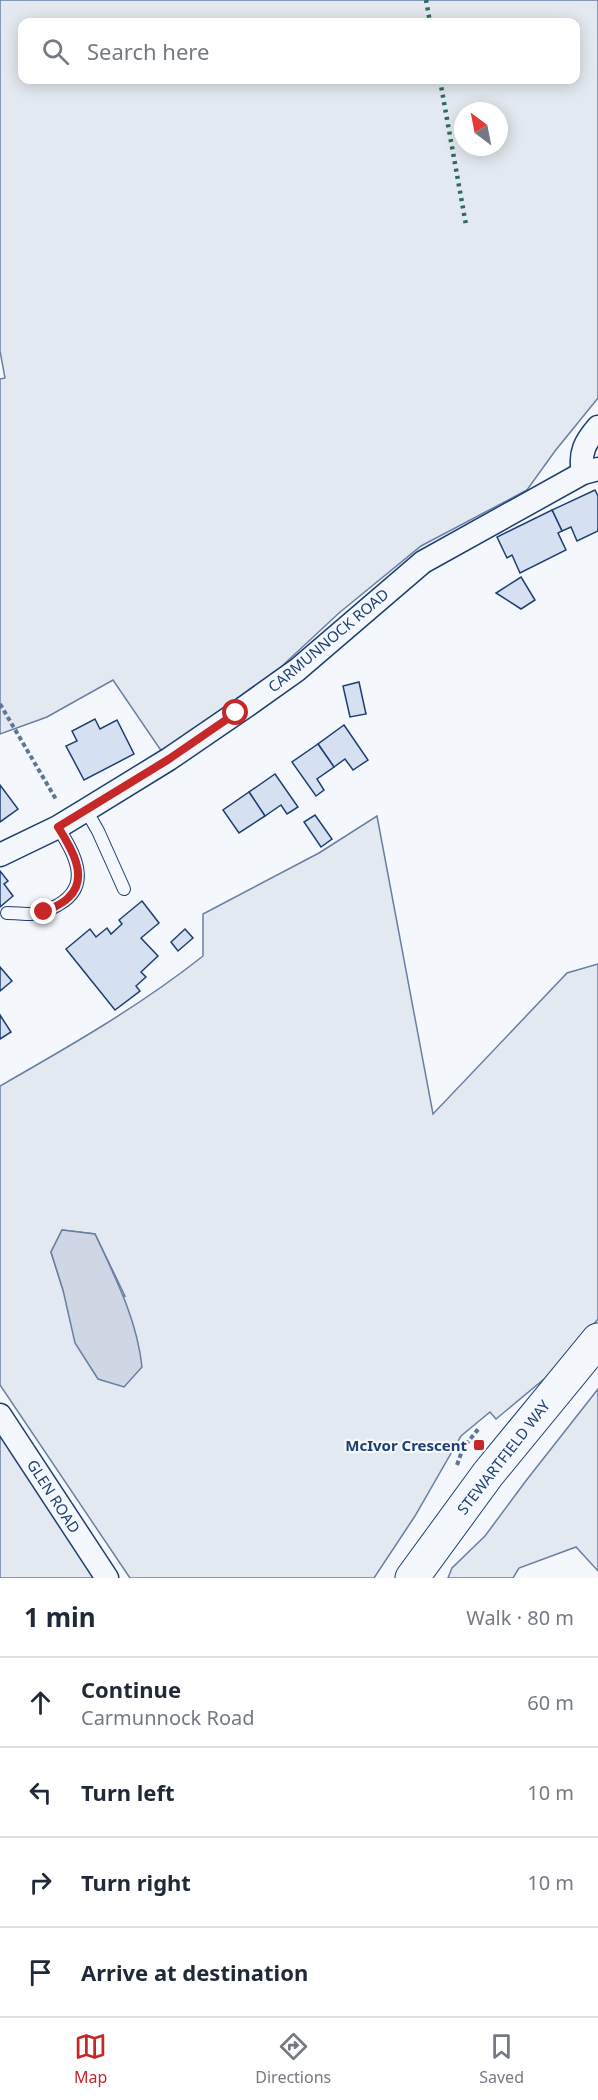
<!DOCTYPE html>
<meta charset="utf-8">
<style>
:root{--surface:#fff;--page:#f6f6f7;--text:#1f2937;--muted:#747a83;--line:#e0e1e3;--accent:#c62828}
body{margin:0;font-family:"Noto Sans",sans-serif;background:var(--page);color:var(--text)}
.compass{position:absolute;left:454px;top:102px;width:54px;height:54px;border-radius:50%;background:var(--surface);box-shadow:0 3px 15px #0003;rotate:328deg}
.stop{position:absolute;width:18px;height:18px;margin:-14px;border:4px solid #c62828;border-radius:50%;background:#fff}
.stop.end{background:#c62828;border-color:#fff;box-shadow:0 2px 6px #0008}
.list{margin:0;padding:0;list-style:none}
h2{display:flex;justify-content:space-between;align-items:center;height:78px;margin:0;padding:0 24px;font-size:26px}
h2 small{font-size:20px;font-weight:400;color:var(--muted)}
.list li{display:grid;grid-template-columns:39px 1fr auto;gap:18px;align-items:center;box-sizing:border-box;height:90px;padding:0 24px;border-top:2px solid var(--line)}
.list b{display:block;font-size:22px;white-space:nowrap}
.list p{margin:0;font-size:20px;white-space:nowrap;color:var(--muted)}
.list em{font-size:20px;font-style:normal;color:var(--muted)}
.icon{flex:none;width:33px;height:33px;fill:none;stroke:currentColor;stroke-width:2;stroke-linecap:round;stroke-linejoin:round}
.map{position:relative;flex:none;width:598px;height:1578px;overflow:hidden}
.search{position:absolute;background:var(--surface);box-shadow:0 3px 15px #0003;left:18px;right:18px;top:18px;height:66px;display:flex;align-items:center;gap:15px;box-sizing:border-box;padding:0 21px;border-radius:12px;color:var(--muted);font-size:22px}
.sheet{height:438px;background:var(--surface)}
nav{display:flex;justify-content:space-around;align-items:center;box-sizing:border-box;height:84px;border-top:2px solid var(--line);background:var(--surface);font-size:16px;color:var(--muted)}
nav a{display:grid;justify-items:center;gap:3px}
nav .on{color:var(--accent)}
.map>svg:first-child{display:block}
.green{fill:#e3e9f0;stroke:#687fa3;stroke-width:1.5;fill-rule:evenodd}
.water{fill:#cfd7e4;stroke:#687fa3;stroke-width:1.5}
.building{fill:#d5e0f0;stroke:#1d3f73;stroke-width:1.5}
.lines{fill:none;stroke-linecap:round;stroke-linejoin:round}
.lane-casing{stroke:#1d3f73;stroke-width:14}
.street-casing{stroke:#1d3f73;stroke-width:25}
.secondary-casing{stroke:#1d3f73;stroke-width:35}
.path{stroke:#5e769c;stroke-width:4;stroke-dasharray:4.5 3;stroke-linecap:butt}
.lane{stroke:#f4f7fb;stroke-width:12}
.street{stroke:#f4f7fb;stroke-width:22}
.secondary{stroke:#f4f7fb;stroke-width:33}
.hedge{stroke:#2c6c60;stroke-width:4.5;stroke-dasharray:3 4.5;stroke-linecap:butt}
.route{stroke:#c62828;stroke-width:8}
.poi-dot{fill:#c62828;stroke:#f4f7fb;stroke-width:2}
.labels{text-anchor:middle;dominant-baseline:central;stroke-width:4.5;stroke-linejoin:round;paint-order:stroke}
.street-label{font-size:15px;fill:#1d3f73;stroke:#f4f7fb}
.poi-label{font-size:15px;font-weight:bold;fill:#1d3f73;stroke:#f4f7fb;text-anchor:end}
</style>
<div class="map">
<svg width="598" height="1578" viewBox="0 0 598 1578">
<rect width="100%" height="100%" fill="#f4f7fb"/>
<!-- green -->
<g class="green">
<path d="M0,0H598V398L555,451L527,490L421,546L339,613L282,666L162,752L113,680L47,717L0,734V379L5,378L0,351ZM22,22H576V80H22ZM463,111H499V147H463Z"/>
<path d="M377,816L433,1114L567,973L598,964V1319L555,1370L496,1419L490,1412L461,1436L415,1516L374,1578H130L0,1385V1086C70,1046 140,1006 203,956V914L319,853ZM62,1230L95,1234L125,1296L63,1290L51,1252Z"/>
<path d="M598,1389V1571L576,1547L519,1568L513,1578H448L452,1568L485,1536L525,1482Z"/>
<path d="M0,1434L98,1578H0Z"/>
</g>
<!-- water -->
<path class="water" d="M62,1230L95,1234C115,1277 137,1319 142,1367L124,1387L98,1379L75,1343L63,1290L51,1252Z"/>
<!-- building -->
<g class="building">
<path d="M595,490L598,496V531L577,541L571,527L562,531L552,510Z"/>
<path d="M552,510L562,531L558,533L566,550L520,573L512,555L507,558L497,537Z"/>
<path d="M521,577L535,600L521,609L496,593Z"/>
<path d="M359,682L366,714L350,717L343,686Z"/>
<path d="M95,719L100,729L117,720L134,754L84,780L66,746L77,741L72,731Z"/>
<path d="M344,725L368,760L353,770L345,759L334,767L318,744Z"/>
<path d="M318,744L334,767L317,779L324,790L316,796L292,762Z"/>
<path d="M275,774L298,807L287,814L281,805L265,816L249,792Z"/>
<path d="M0,785L18,809L0,822Z"/>
<path d="M249,792L265,816L239,833L223,810Z"/>
<path d="M315,815L332,839L321,847L304,822Z"/>
<path d="M0,871L8,881L4,884L13,896L0,907Z"/>
<path d="M142,901L159,923L141,938L158,956L141,972L146,977L136,986L140,991L115,1010L66,949L90,929L96,937L107,928L111,934L122,924L119,920Z"/>
<path d="M185,929L193,938L178,951L171,942Z"/>
<path d="M0,967L12,981L0,991Z"/>
<path d="M0,1015L11,1032L0,1039Z"/>
</g>
<g class="lines">
<defs>
<g id="lane">
<path d="M86,810L98,831L124,889"/>
<path d="M7,913C15,913 23,914 31,914C41,914 50,909 58,905C94,885 73,852 58,827"/>
</g>
<g id="street">
<path d="M583,473C579,453 585,442 598,427"/>
<path d="M0,855L58,827L86,810L169,759L245,707L297,670L423,562L583,473L598,469"/>
<path d="M0,1415L107,1578"/>
</g>
<path id="secondary" d="M412,1578L488,1474L598,1340"/>
</defs>
<!-- lane casing -->
<use href="#lane" class="lane-casing"/>
<!-- street casing -->
<use href="#street" class="street-casing"/>
<!-- secondary casing -->
<use href="#secondary" class="secondary-casing"/>
<!-- path -->
<g class="path">
<path d="M0,704L57,801"/>
<path d="M457,1465L463,1448L480,1427"/>
</g>
<!-- lane -->
<use href="#lane" class="lane"/>
<!-- street -->
<use href="#street" class="street"/>
<!-- secondary -->
<use href="#secondary" class="secondary"/>
<!-- hedge -->
<g class="hedge">
<path d="M426,0L430,22"/>
<path d="M440,80L466,225"/>
</g>
</g>
<g class="lines">
<!-- route -->
<path class="route" d="M44,912C52,908 63,904 69,897C90,877 70,846 58,827L169,759L236,713"/>
</g>
<!-- markers -->
<rect class="poi-dot" x="473" y="1439" width="12" height="12" rx="3"/>
<g class="labels">
<!-- street labels -->
<g class="street-label">
<text transform="translate(328 640) rotate(-40)">CARMUNNOCK ROAD</text>
<text transform="translate(503 1457) rotate(-52)">STEWARTFIELD WAY</text>
<text transform="translate(54 1496) rotate(57)">GLEN ROAD</text>
</g>
<!-- poi labels -->
<g class="poi-label">
<text x="467" y="1445">McIvor Crescent</text>
</g>
</g>
</svg>
<svg class="compass" viewBox="-18 -18 36 36"><path d="M0-13l5 13h-10z" fill="#e53935"/><path d="M0 13l5-13h-10z" fill="#747a83"/></svg>
<div class="stop" style="left:236px;top:713px"></div>
<div class="stop end" style="left:44px;top:912px"></div>
<div class="search"><svg class="icon" aria-label="search" viewBox="0 0 24 24"><circle cx="10" cy="10" r="6"/><path d="M15 15l6 6"/></svg>Search here</div>
</div>
<section class="sheet">
<h2>1 min<small>Walk · 80 m</small></h2>
<ul class="list">
<li><svg class="icon" aria-label="ahead" viewBox="0 0 24 24"><path d="M12 20V5M6 11l6-6 6 6"/></svg><div><b>Continue</b><p>Carmunnock Road</p></div><em>60 m</em></li>
<li><svg class="icon" aria-label="left" viewBox="0 0 24 24"><path d="M17 20v-9H6M10 6l-5 5 5 5"/></svg><div><b>Turn left</b></div><em>10 m</em></li>
<li><svg class="icon" aria-label="right" viewBox="0 0 24 24"><path d="M7 20v-9h11M14 6l5 5-5 5"/></svg><div><b>Turn right</b></div><em>10 m</em></li>
<li><svg class="icon" aria-label="arrive" viewBox="0 0 24 24"><path d="M6 21V4h12l-3 4 3 4H6"/></svg><div><b>Arrive at destination</b></div></li>
</ul>
</section>
<nav>
<a class="on"><svg class="icon" aria-label="map" viewBox="0 0 24 24"><path d="M3 6l6-2 6 2 6-2v14l-6 2-6-2-6 2zM9 4v14M15 6v14"/></svg>Map</a>
<a><svg class="icon" aria-label="directions" viewBox="0 0 24 24"><path d="M12 3l9 9-9 9-9-9zM9 14v-3h6M13 9l2 2-2 2"/></svg>Directions</a>
<a><svg class="icon" aria-label="saved" viewBox="0 0 24 24"><path d="M7 4h10v16l-5-4-5 4z"/></svg>Saved</a>
</nav>
